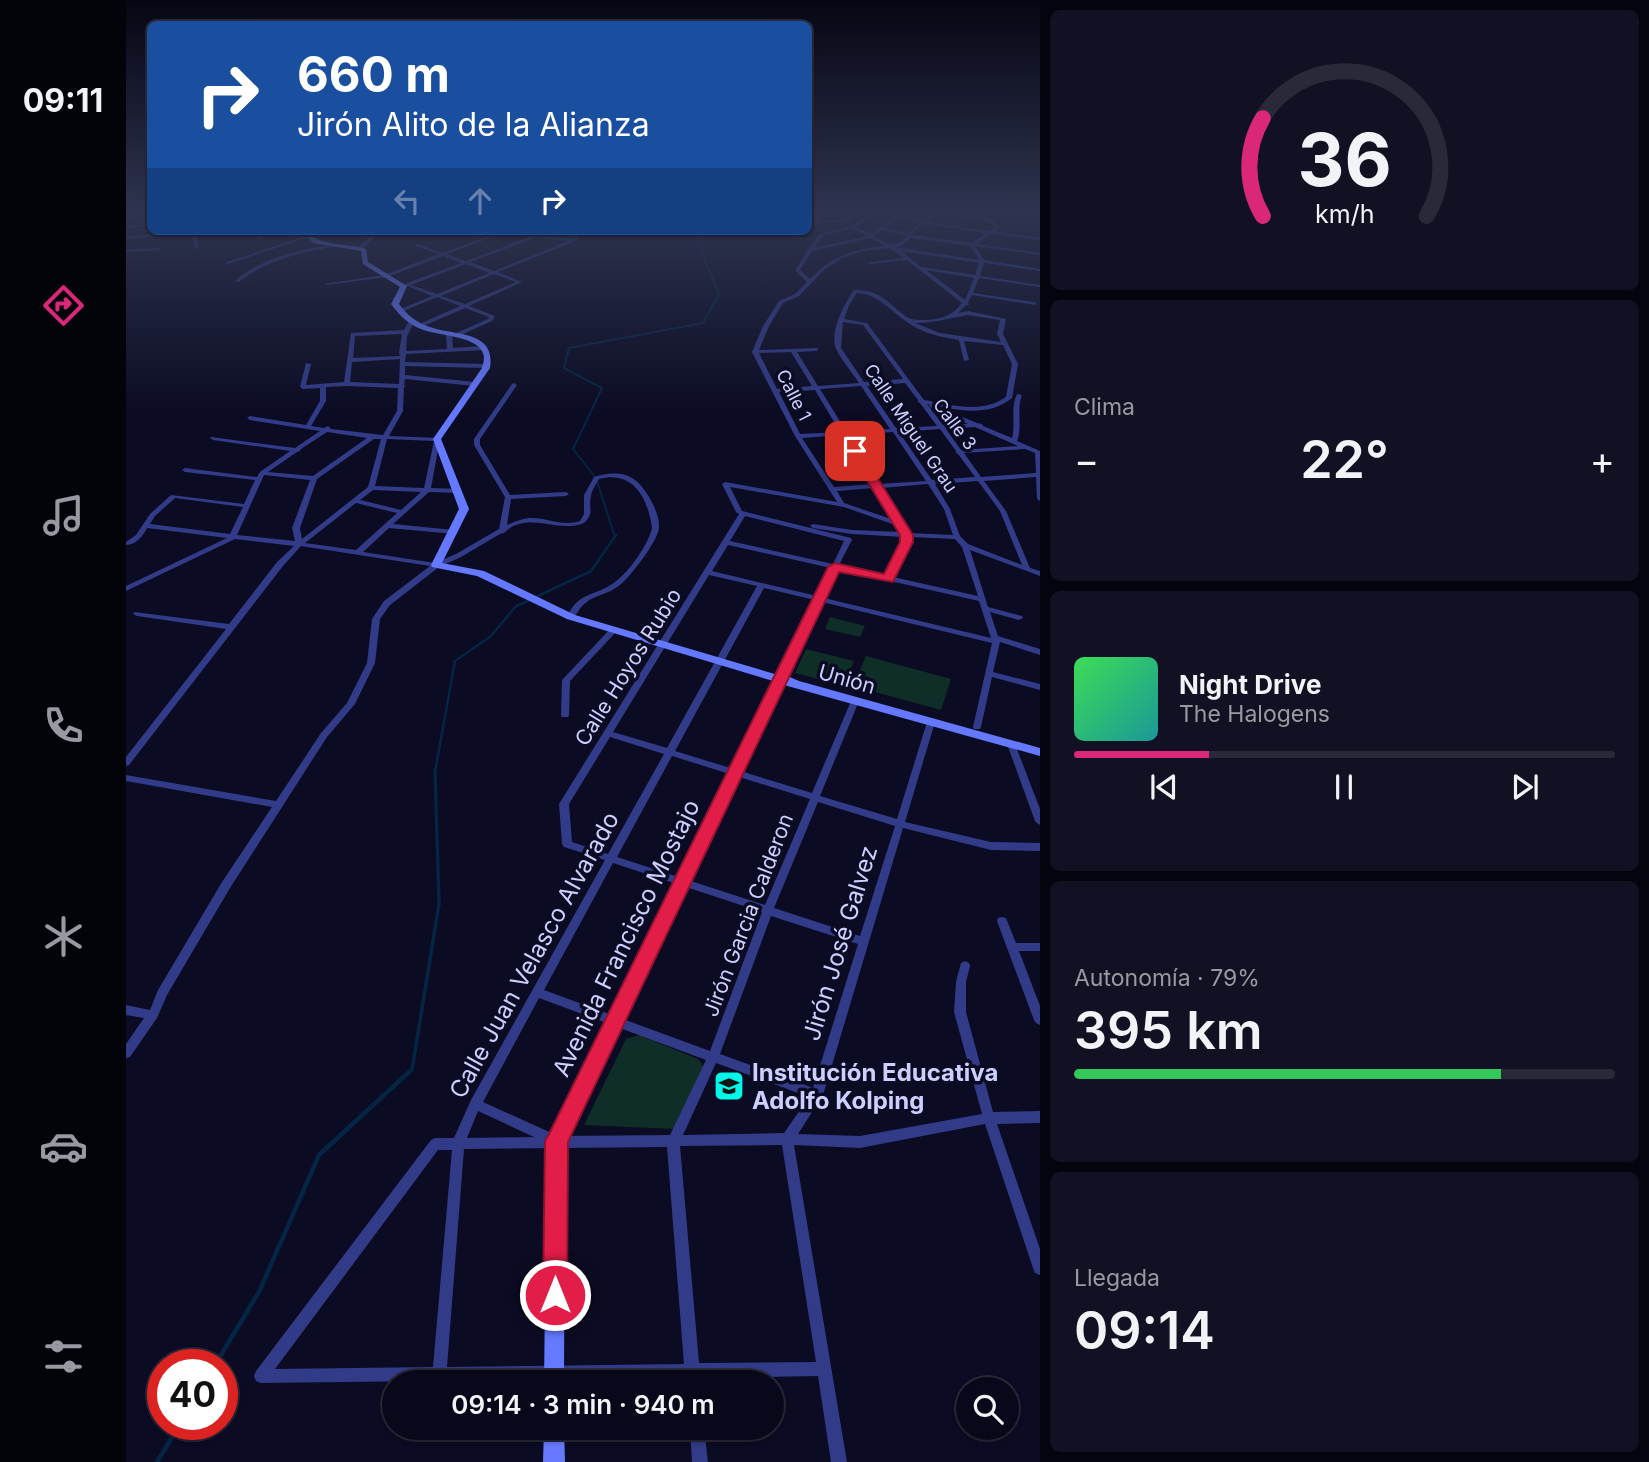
<!DOCTYPE html>
<html lang="es">
<head>
<meta charset="utf-8">
<style>
  :root { --surface:#08081a; --page:#111123; --text:#f1f3f6; --muted:#989aa2; --line:#292939; --accent:#db2777 }
  body { margin:0; font-family:Inter,sans-serif; background:var(--page); color:var(--text); height:100vh; display:flex; flex-direction:column; font-size:26px; white-space:nowrap }
  * { box-sizing:border-box; margin:0 }
  p { font-size:23px; color:var(--muted) }
  .icon { flex:none; width:38px; height:38px; fill:none; stroke:currentColor; stroke-width:2; stroke-linecap:round; stroke-linejoin:round }
  .map { position:relative; flex:1; overflow:hidden }
  .side { display:flex; flex-direction:column; gap:10px; padding:10px; background:#04040e; width:609px }
  .side>* { flex:none }
  .guide { position:absolute; left:21px; top:21px; width:665px; height:214px; border-radius:10px; box-shadow:0 2px 5px #0004,0 0 0 2px var(--line); background:#1a4fa0; color:#fff; overflow:hidden }
  .tools { position:absolute; left:830px; top:1377px; display:grid; gap:14px }
  .tools a { display:grid; place-items:center; width:63px; height:63px; border-radius:50%; background:var(--surface); box-shadow:0 2px 5px #0004,0 0 0 2px var(--line); font-size:35px }
  .speed { position:absolute; left:21px; top:1349px; display:flex; gap:14px; font-size:35px; font-weight:700; text-align:center }
  .speed>* { display:grid; place-content:center; width:91px; height:91px; border-radius:50%; background:var(--surface); box-shadow:0 2px 5px #0004,0 0 0 2px var(--line); line-height:1 }
  .speed .limit { border:10px solid #d22; background:#fff; color:#111 }
  .pin { position:absolute; display:grid; place-items:center; width:60px; height:60px; color:#fff; margin:-30px; border-radius:14px; box-shadow:0 4px 10px #0006 }
  .me { position:absolute; width:77px; margin:-38px; rotate:0deg; stroke-linejoin:round; filter:drop-shadow(0 0 5px #0008) }
  .turn { display:flex; align-items:center; gap:24px; height:147px; padding:0 35px; font-size:32px }
  .turn .icon { width:91px; height:91px; stroke-width:2.5 }
  .turn b { display:block; font-size:49px; line-height:60px }
  .lanes { display:flex; align-items:center; height:66px; padding:0 35px; background:#0003; justify-content:center; gap:35px; direction:ltr }
  .lanes .off { opacity:.35 }
  .big { font-size:52px; font-weight:600; line-height:1.1 }
  .side .tile { flex:1; display:flex; flex-direction:column; justify-content:center; gap:10px; min-width:0; padding:0 24px; border-radius:10px; background:var(--page) }
  .side .dial { align-items:center; gap:0 }
  .dial svg { height:182px; overflow:visible; fill:none; stroke:var(--line); stroke-width:7; stroke-linecap:round; text-anchor:middle }
  .dial text { fill:var(--text); stroke:none }
  .song { display:flex; align-items:center; gap:21px }
  .cover { width:84px; height:84px; border-radius:10px; background:linear-gradient(135deg,hsl(130 70% 55%),hsl(180 70% 35%)) }
  .played { height:7px; border-radius:4px; background:linear-gradient(90deg,var(--accent) 25%,var(--line) 25%) }
  .keys { display:flex; justify-content:space-around; direction:ltr }
  .heat { display:flex; justify-content:space-between; align-items:center; font-size:38px; direction:ltr }
  .charge { height:10px; border-radius:5px; background:linear-gradient(90deg,#34c759 79%,var(--line) 0) }
  .trip { position:absolute; left:256px; top:1370px; width:402px; height:70px; border-radius:35px; background:var(--surface); box-shadow:0 2px 5px #0004,0 0 0 2px var(--line); font-weight:600; line-height:70px; text-align:center }
  main { display:flex; flex:1; min-height:0 }
  .dock { display:flex; flex-direction:column; width:126px; justify-content:space-around; align-items:center; background:#03030a; color:var(--muted) }
  .dock .icon { width:49px; height:49px }
  .dock .selected { color:var(--accent) }
  .dock b { font-size:32px; color:var(--text) }
  .map>svg:first-child { display:block }
</style>
</head>
<body>
<main>
<nav class="dock">
<b>09:11</b>
<svg class="icon selected" aria-label="directions" viewBox="0 0 24 24"><path d="M12 3l9 9-9 9-9-9zM9 14v-3h6M13 9l2 2-2 2"/></svg>
<svg class="icon" aria-label="music" viewBox="0 0 24 24"><path d="M9 18V5l10-2v13"/><circle cx="6" cy="18" r="3"/><circle cx="16" cy="16" r="3"/></svg>
<svg class="icon" aria-label="phone" viewBox="0 0 24 24"><path d="M5 4h4l2 5-3 2q2 4 5 5l2-3 5 2v4C11 20 4 13 5 4z"/></svg>
<svg class="icon" aria-label="climate" viewBox="0 0 24 24"><path d="M12 3v18M4 7l16 10M4 17L20 7"/></svg>
<svg class="icon" aria-label="car" viewBox="0 0 24 24"><path d="M5 17H2v-5l4-1 3-4h7l3 4 3 1v5h-3M9 17h6M6 11h13"/><circle cx="7" cy="17" r="2"/><circle cx="17" cy="17" r="2"/></svg>
<svg class="icon" aria-label="filters" viewBox="0 0 24 24"><path d="M4 7h16M4 17h16"/><circle cx="9" cy="7" r="2"/><circle cx="15" cy="17" r="2"/></svg>
</nav>
<div class="map">
<svg width="914" height="1462" viewBox="0 0 914 1462">
  <rect width="100%" height="100%" fill="#0b0b23"/>
  <g fill="#0e2e27">
    <path d="M704 617 739 626 734 637 699 629Z"/>
    <path d="M680 649 728 661 718 686 669 673Z"/>
    <path d="M740 656 825 679 815 710 727 686Z"/>
    <path d="M513 1035 572 1059 578 1067 549 1129 458 1125 500 1039Z"/>
  </g>
  <g fill="none" stroke-linecap="round" stroke-linejoin="round">
    <path stroke="#042543" stroke-width="2" d="M489 537 470 478 447 449 476 388 438 368 443 348 577 323 593 294 571 241 577 231"/>
    <g stroke="#042543" stroke-width="2.5">
      <path d="M410 597 465 571 490 535"/>
      <path d="M309 772 329 661 365 636 390 606 404 600"/>
    </g>
    <path stroke="#042543" stroke-width="3.5" d="M281 1074 286 1070 313 904 309 770"/>
    <g stroke="#042543" stroke-width="4.5">
      <path d="M89 1365 133 1292 193 1155 283 1072"/>
      <path d="M31 1462 54 1424"/>
    </g>
    <g fill="#313b87" fill-rule="evenodd">
      <path d="M690 211H694L693 221 720 219 723 211H727L724 221 682 224V222L689 221Z"/>
      <path d="M750 211H754L730 227 744 234 769 216 756 212V211L772 214 777 211H781L776 215 796 221 808 213 804 211H812L864 218 874 227 869 231 914 238V240L865 234 851 244 914 253V255L849 246 858 260 914 269V271L858 263 854 276 914 285V287L853 278 847 293 908 302 910 303V305L846 295 842 302 843 305H840L832 313 842 311 880 319 877 334 892 364 886 398C864 416 836 411 810 406L851 423 856 424 857 426 886 438C890 423 884 408 891 394L896 395C890 410 897 426 891 441L914 451V501L911 499 910 477 858 481 880 511 904 568 914 571V576L844 550 862 607 896 616 897 618 893 620 864 612 872 636 914 649V655L874 642 867 672 914 684V690L866 677 855 727 854 729H848L847 727 866 643 696 602 659 678 655 681 652 680 651 678 689 600 638 588 549 751 686 793 725 701 729 698 733 701 694 796 771 819 801 722 805 719 809 722 779 822 865 842 914 843V851L865 850 777 828 697 1095 672 1134 734 1136 856 1114 828 1012 830 982 835 963 839 961 843 963 844 966 840 982V1012L867 1112 914 1111V1123L871 1124 914 1249V1275L909 1273 907 1268 859 1124 734 1148 668 1145 721 1462H705L692 1376 574 1378V1382H560V1378L135 1383 130 1381 128 1376 130 1371 305 1140 309 1138H328L345 1100 479 860 438 847 436 844 433 804 613 514 610 512 596 484 599 482 711 502 669 436 626 352 637 326 653 301 669 294 681 282 669 270 681 252 680 251 683 249 693 234 725 226ZM812 213 861 220 869 227 864 231 801 222ZM773 217 794 223 782 233 759 228ZM798 224 860 233 846 243 786 235 787 233ZM726 228 741 236 688 248 697 236ZM756 230 781 236C768 250 761 243 747 236ZM745 238 759 246C727 250 707 255 684 279L674 270 686 251ZM785 238 844 246 853 260 769 247 775 246ZM763 248 778 258 745 262H743V264L781 260 836 303C827 316 813 320 797 320 791 320 786 320 781 317 762 304 755 289 728 290 718 304 702 334 711 351 717 362 726 372 733 383L692 386 671 352 690 351 692 350V348L633 350 643 326 657 303 673 296 698 270 716 258 737 251ZM775 251 853 263 849 275 795 267ZM800 270 848 278 839 300ZM731 293C754 294 766 313 784 324 799 334 816 337 833 340L838 361 843 360 838 341 877 345 886 364 880 397C855 414 826 405 798 400L741 323 718 319 723 305ZM842 315 874 320 871 334 875 342 814 333 789 323C808 323 824 318 842 315ZM717 322 737 325 777 379 738 382 715 348ZM665 352 686 386 651 389 633 353ZM779 383 792 400V402L794 403 811 426 770 428 741 386ZM735 386 764 429 720 431 694 389ZM689 390 714 432 674 434 653 392ZM801 404 804 405 803 406 804 407 842 424 817 425ZM849 427 892 446 835 450 820 429ZM814 429 830 451V453L832 454 849 477 806 480 773 432ZM767 432 800 481 753 484 722 435ZM716 435 746 484 708 487 676 438ZM899 449 909 453 910 473 855 477 838 453ZM852 481 874 511 896 565 842 544 834 536 824 509 809 484ZM802 484 818 509 827 535 783 533 755 488ZM604 487 718 507 772 526 776 532 726 530 687 524 684 526 687 528 726 534 777 537V542L760 576 713 565 726 540 725 538 616 511ZM749 488 768 520 718 503 711 491ZM619 516 718 541 707 564 604 541ZM785 537 829 539 836 547 852 596 767 577 785 542ZM602 545 705 568 691 596 586 571ZM711 569 853 601 865 638 698 598ZM583 575 631 586 541 748 487 732ZM484 737 538 754 482 854 446 842 443 804ZM546 756 684 799 639 905 491 857ZM692 802 769 826 734 936 648 908ZM487 863 636 912 584 1051 418 990ZM645 916 732 944 687 1088 594 1054ZM413 998 580 1060 544 1135 431 1136 430 1135 357 1102ZM590 1063 683 1097 658 1133 557 1135ZM352 1111 408 1137 341 1138ZM656 1145 690 1362 573 1363 554 1146ZM541 1147 558 1364 321 1367 338 1149ZM312 1150H326L307 1367 149 1369Z"/>
      <path d="M24 214V216L0 217V215Z"/>
      <path d="M24 224V226L0 228V226Z"/>
      <path d="M65 231H69L73 249 69 248Z"/>
      <path d="M152 231H159L133 239 131 238Z"/>
      <path d="M210 231H231L217 234Z"/>
      <path d="M250 231H255L236 249H232V247Z"/>
      <path d="M450 231H454L455 235 450 241 372 272 396 282 343 306 369 316 366 321 330 337 327 335 328 334 362 319 363 317 339 308 295 327H291V325L334 306 311 297 275 312 270 311 306 296 282 286 276 287V285L335 263 317 256 261 277 200 285 198 284 258 275 313 254 289 246V245L291 244 317 253 374 232 447 239 451 235ZM374 234 403 237 340 261 321 254ZM409 238 442 241 368 271 344 262ZM340 264 363 273 311 294 285 285ZM368 274 390 282 339 304 315 296Z"/>
      <path d="M30 234 32 236 0 239V237Z"/>
      <path d="M179 236 183 237 102 264 98 263Z"/>
      <path d="M211 244 213 245V246C178 252 141 259 113 282L109 281C135 257 177 249 211 244Z"/>
      <path d="M32 248 34 249V250L0 252V250Z"/>
      <path d="M283 321 288 322 281 336 280 351 321 349 320 334 323 332 326 334 327 348 358 346 361 348 358 350 280 354 279 362 360 364 363 366 360 368 279 366V375L349 382 352 384 349 386 279 379 278 385 280 386 278 387 277 411 263 436 313 438 314 439 305 488 333 489 336 491 333 493 303 492 267 524 328 530 332 532 328 534 263 528 237 552 309 563 330 554 373 529 379 497 348 445V439L386 384 388 383 391 385 354 439V445L384 495 440 492 443 494 440 496 385 499 381 525C388 522 395 519 403 518 420 517 436 527 454 521L458 514V495L468 477C482 473 497 471 509 480 520 488 534 513 533 527 533 540 504 577 494 585 474 600 461 592 448 619H442L441 617C452 591 469 597 489 582 503 572 522 545 526 528 522 498 507 470 473 479 470 484 466 490 465 496 462 508 469 513 458 523 431 534 401 510 378 533L374 534 335 557 313 567 264 605 254 619 249 663 229 704 201 737 104 888 41 995 31 1018 4 1057 0 1058V1044L18 1018 0 1015V1005L24 1010 32 990 96 882 146 807 0 781V775L150 801 195 733 221 703 241 663 246 619 258 601 304 566 175 546 157 566 3 765 0 766V757L100 629 11 616 7 614 8 612 103 624 151 562 168 546 109 539 0 591V586L101 538 21 528C17 536 10 545 0 545V542L10 535 24 514 45 495 118 504 129 480 59 472 56 470 59 468 131 477 134 472 164 451 87 440 84 438 85 437 169 448 194 431 124 420 121 418 124 416 180 425 194 401V388L177 389 174 387 180 363 185 364 180 385 218 382 225 333 278 330ZM276 334 273 353 274 356 227 358 229 336ZM274 359 273 384 224 382 226 362ZM221 386 272 388 271 411 257 435 205 429 202 426 198 428 185 426 200 401V387ZM201 432 241 438 187 476 142 472 171 452 174 451 175 449ZM248 439H255L242 487 176 539 174 528 191 479ZM261 439 308 441 298 488 249 486ZM138 475 184 480 166 528 169 541 111 535ZM247 490 295 492 275 510 234 500ZM49 498 117 507 104 534 24 524 29 516ZM230 503 271 513 230 550 179 543Z"/>
      <path d="M485 628H491L492 630 444 681 443 715 442 717H436L435 715 436 680Z"/>
      <path d="M885 741 889 744 914 809V825L911 823 909 821 881 744Z"/>
      <path d="M876 917 880 918 890 943H914V951H893L914 1006V1025L910 1023 908 1020 871 921 872 918Z"/>
      <path d="M564 1428H578L582 1462H566Z"/>
    </g>
    <g fill="#6479ff" fill-rule="evenodd">
      <path d="M24 229 29 232 90 231 87 233 27 236 22 231Z"/>
      <path d="M175 231H181C195 248 221 242 240 249L242 262 281 286 273 304C281 315 291 323 304 327 329 336 370 330 364 368L315 439 343 509 316 563 358 571 449 615 652 675H659L673 681 914 748V756L658 685 439 1142 438 1382H418L421 1141 647 681 441 619 351 576 306 567 305 565 333 509 307 439 356 368C357 364 358 361 358 357 356 335 310 336 295 329 282 324 273 315 265 304L274 287 237 264 235 251 187 243Z"/>
      <path d="M418 1428H438L439 1462H417Z"/>
    </g>
  </g>
  <linearGradient id="sky" x2="0" y2="1"><stop stop-color="#060613"/><stop offset="0.51" stop-color="#2e3450"/><stop offset="1" stop-color="#2e3450" stop-opacity="0"/></linearGradient>
  <rect width="914" height="415" fill="url(#sky)"/>
  <path fill="#e11d48" stroke="#92132f" stroke-width="2" d="M725 448 735 451 787 535V542L767 582 713 572 442 1142 441 1295 438 1304 429 1308 420 1304 417 1295 419 1141 423 1134 702 567 709 563 758 574 774 542V535L723 451Z"/>
  <defs>
    <g id="school-square" transform="scale(1.575)"><rect x="-9" y="-9" width="18" height="18" rx="4" fill="#00f8e9" stroke="#0b0b23"/><path d="M0-5L7-2L0 1L-7-2ZM-4 1L0 2.5L4 1V4Q0 6-4 4Z" fill="#111"/></g>
  </defs>
  <g fill-rule="evenodd">
    <use href="#school-square" x="603" y="1086"/>
  </g>
  <g text-anchor="middle" dominant-baseline="central" stroke-width="7" stroke-linejoin="round" paint-order="stroke">
    <g font-size="18" fill="#cdcfff" stroke="#0b0b23">
      <text transform="translate(668 395) rotate(63)">Calle 1</text>
      <text transform="translate(829 424) rotate(53)">Calle 3</text>
      <text transform="translate(785 428) rotate(56)">Calle Miguel Grau</text>
    </g>
    <g font-size="21" fill="#cdcfff" stroke="#0b0b23">
      <text transform="translate(502 667) rotate(-58)">Calle Hoyos Rubio</text>
      <text transform="translate(721 679) rotate(16)">Unión</text>
      <text transform="translate(622 915) rotate(-69)">Jirón Garcia Calderon</text>
    </g>
    <g font-size="24" fill="#cdcfff" stroke="#0b0b23">
      <text transform="translate(500 938) rotate(-64)">Avenida Francisco Mostajo</text>
      <text transform="translate(714 943) rotate(-73)">Jirón José Galvez</text>
      <text transform="translate(408 955) rotate(-61)">Calle Juan Velasco Alvarado</text>
    </g>
    <g font-size="24" font-weight="bold" fill="#cdcfff" stroke="#0b0b23" text-anchor="start">
      <text x="626" y="1072">Institución Educativa<tspan x="626" dy="28">Adolfo Kolping</tspan></text>
    </g>
  </g>
</svg>
<div class="tools">
<a><svg class="icon" aria-label="search" viewBox="0 0 24 24"><circle cx="10" cy="10" r="6"/><path d="M15 15l6 6"/></svg></a>
</div>
<div class="speed"><div class="limit">40</div></div>
<div class="pin" style="left:729px;top:451px;background:#d93025"><svg class="icon" aria-label="arrive" viewBox="0 0 24 24"><path d="M6 21V4h12l-3 4 3 4H6"/></svg></div>
<svg class="me" style="left:429px;top:1295px" viewBox="-20 -20 40 40"><circle r="17" fill="#e11d48" stroke="#fff" stroke-width="3"/><path d="M0-11L8 9 0 5-8 9z" fill="#fff"/></svg>
<div class="trip">09:14 · 3 min · 940 m</div>
<div class="guide">
<div class="turn"><svg class="icon" aria-label="right" viewBox="0 0 24 24"><path d="M7 20v-9h11M14 6l5 5-5 5"/></svg><div><b>660 m</b>Jirón Alito de la Alianza</div></div>
<div class="lanes"><svg class="icon off" aria-label="left" viewBox="0 0 24 24"><path d="M17 20v-9H6M10 6l-5 5 5 5"/></svg><svg class="icon off" aria-label="ahead" viewBox="0 0 24 24"><path d="M12 20V5M6 11l6-6 6 6"/></svg><svg class="icon" aria-label="right" viewBox="0 0 24 24"><path d="M7 20v-9h11M14 6l5 5-5 5"/></svg></div>
</div>
</div>
<section class="side">
<div class="tile dial"><svg viewBox="0 0 100 80">
<path d="M14 69A42 42 0 1 1 86 69"/>
<path d="M14 69A42 42 0 0 1 14 26" stroke="#db2777"/>
<text x="50" y="56" font-size="32" font-weight="700">36</text>
<text x="50" y="72" font-size="11">km/h</text>
</svg></div>
<div class="tile"><p>Clima</p>
<div class="heat"><a>−</a><b class="big">22°</b><a>+</a></div>
</div>
<div class="tile">
<div class="song"><i class="cover"></i><div><b>Night Drive</b><p>The Halogens</p></div></div>
<div class="played"></div>
<div class="keys"><svg class="icon" aria-label="previous" viewBox="0 0 24 24"><path d="M18 5L8 12l10 7zM5 5v14"/></svg><svg class="icon" aria-label="pause" viewBox="0 0 24 24"><path d="M8 5v14M16 5v14"/></svg><svg class="icon" aria-label="next" viewBox="0 0 24 24"><path d="M6 5l10 7-10 7zM19 5v14"/></svg></div>
</div>
<div class="tile"><p>Autonomía · 79%</p><b class="big">395 km</b><div class="charge"></div></div>
<div class="tile"><p>Llegada</p><b class="big">09:14</b></div>
</section>
</main>
</body>
</html>
